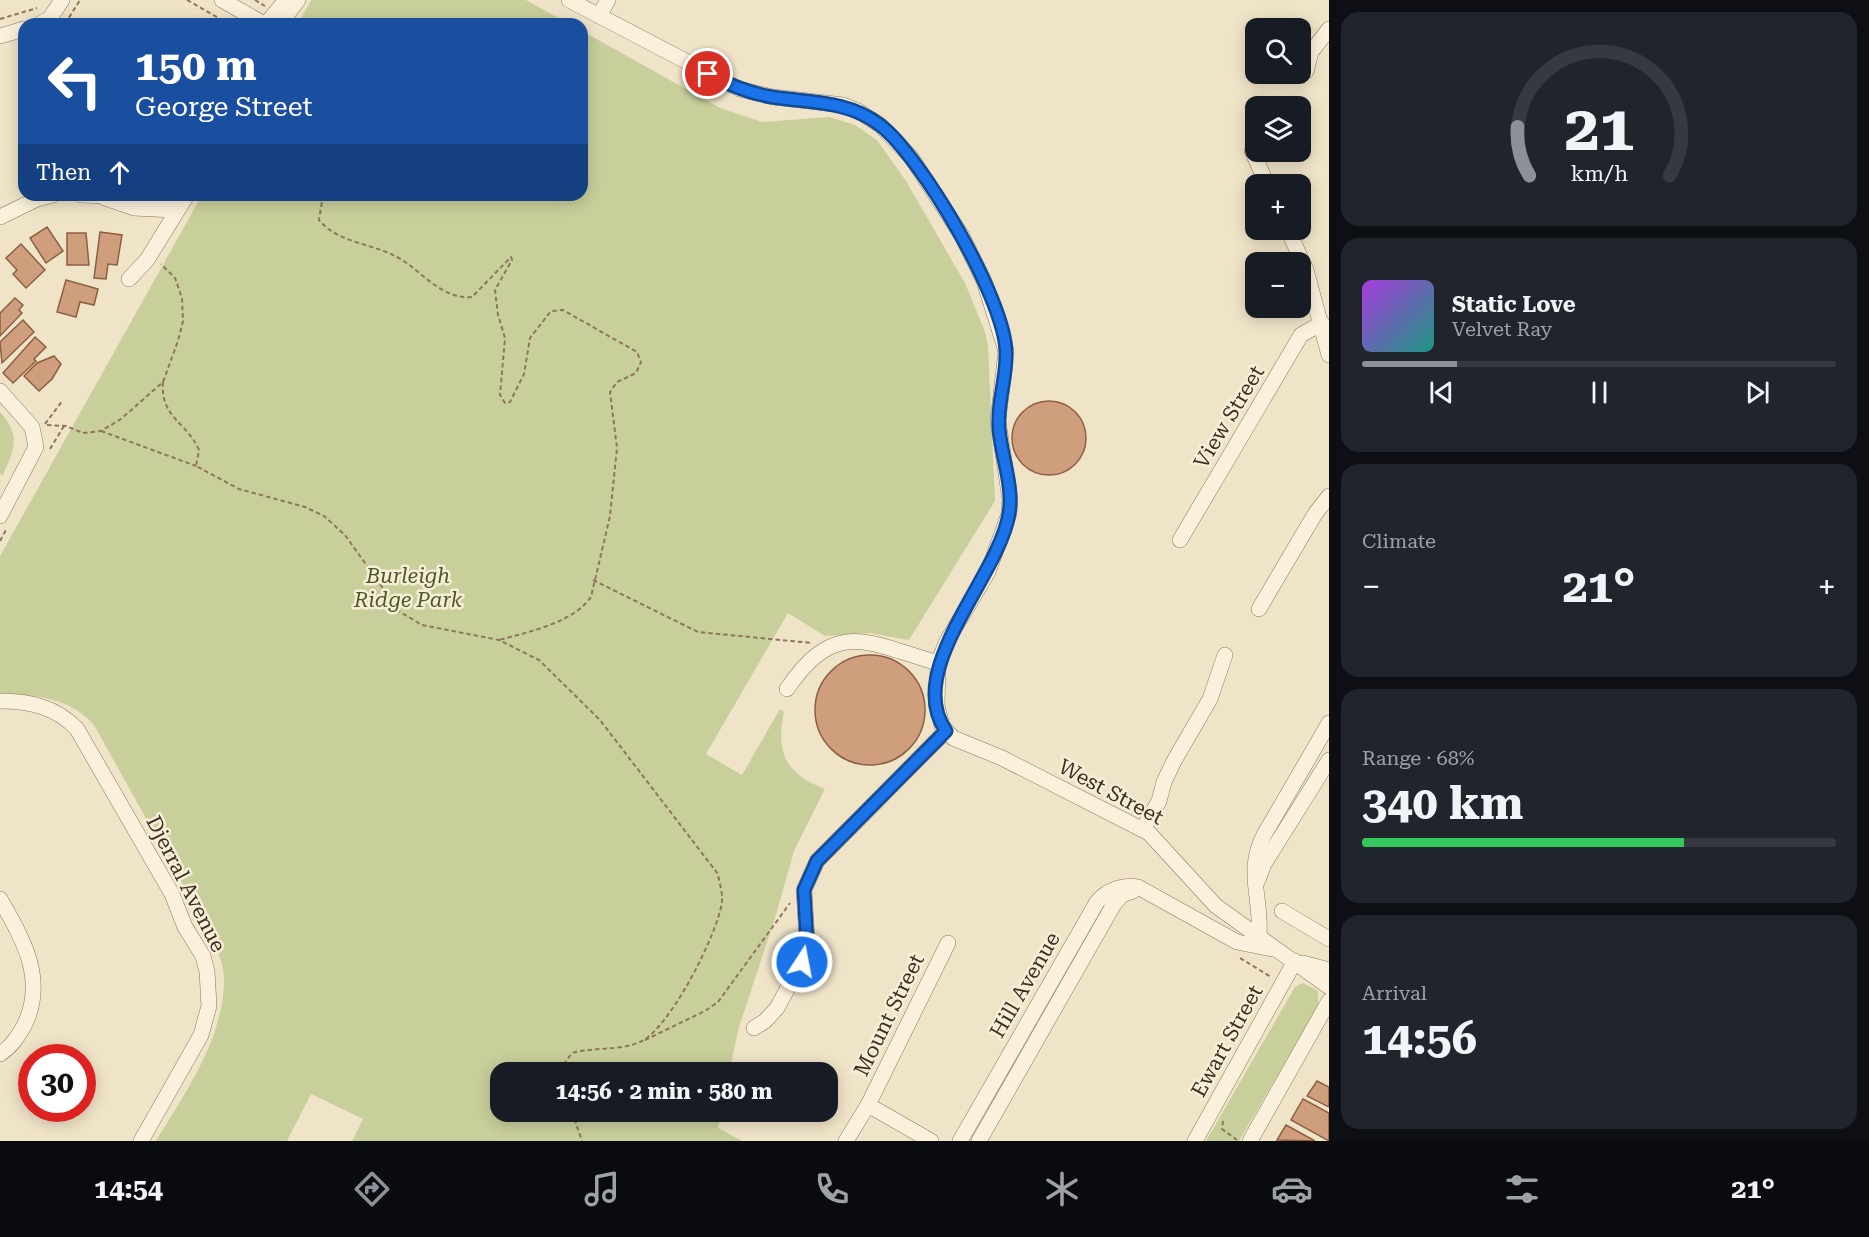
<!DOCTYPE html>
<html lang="en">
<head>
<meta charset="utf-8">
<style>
  :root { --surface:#171b24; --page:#20242c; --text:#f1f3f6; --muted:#9ea1a6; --line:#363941; --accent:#8c9099 }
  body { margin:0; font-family:"Roboto Serif",serif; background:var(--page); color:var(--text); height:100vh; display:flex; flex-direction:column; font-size:22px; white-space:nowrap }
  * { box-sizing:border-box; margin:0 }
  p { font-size:20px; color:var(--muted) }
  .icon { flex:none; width:33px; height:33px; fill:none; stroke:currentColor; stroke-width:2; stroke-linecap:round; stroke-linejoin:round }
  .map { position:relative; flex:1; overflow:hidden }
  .drawer { display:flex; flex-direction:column; gap:12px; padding:12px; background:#0d0f14; width:540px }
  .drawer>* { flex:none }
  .banner { position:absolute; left:18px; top:18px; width:570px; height:183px; border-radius:18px; box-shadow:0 3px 15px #0003; background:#1a4fa0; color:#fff; overflow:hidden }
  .buttons { position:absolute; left:1245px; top:18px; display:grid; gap:12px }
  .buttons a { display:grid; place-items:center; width:66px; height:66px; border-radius:12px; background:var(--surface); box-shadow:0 3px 15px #0003; font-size:30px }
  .speed { position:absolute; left:18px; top:1044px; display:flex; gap:12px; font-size:30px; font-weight:700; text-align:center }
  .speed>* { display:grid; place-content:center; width:78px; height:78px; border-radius:50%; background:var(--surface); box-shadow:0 3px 15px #0003; line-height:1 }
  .speed .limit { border:9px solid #d22; background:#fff; color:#111 }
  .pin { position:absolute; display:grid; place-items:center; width:51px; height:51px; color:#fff; margin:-26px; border:3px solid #fff; border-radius:50%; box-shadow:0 2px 6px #0007 }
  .me { position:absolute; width:66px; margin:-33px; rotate:11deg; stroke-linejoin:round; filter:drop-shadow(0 0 4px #0008) }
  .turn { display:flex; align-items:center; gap:21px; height:126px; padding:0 18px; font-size:27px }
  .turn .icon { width:78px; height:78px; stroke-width:2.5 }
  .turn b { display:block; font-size:42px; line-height:51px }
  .then { display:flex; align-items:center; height:57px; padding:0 18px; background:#0003; gap:12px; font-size:22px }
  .big { font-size:45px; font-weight:700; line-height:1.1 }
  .drawer .card { flex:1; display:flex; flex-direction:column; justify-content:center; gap:9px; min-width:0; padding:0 21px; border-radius:18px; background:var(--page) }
  .drawer .dial { align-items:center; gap:0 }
  .dial svg { height:156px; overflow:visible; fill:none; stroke:var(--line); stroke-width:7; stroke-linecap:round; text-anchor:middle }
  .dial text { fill:var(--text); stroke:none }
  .song { display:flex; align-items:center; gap:18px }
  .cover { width:72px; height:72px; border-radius:9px; background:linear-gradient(135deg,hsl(280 70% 55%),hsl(170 70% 35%)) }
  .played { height:6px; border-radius:3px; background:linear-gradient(90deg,var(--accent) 20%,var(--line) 20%) }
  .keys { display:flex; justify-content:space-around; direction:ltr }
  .heat { display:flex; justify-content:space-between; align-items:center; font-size:33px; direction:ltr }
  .charge { height:9px; border-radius:4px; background:linear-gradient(90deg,#34c759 68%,var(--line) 0) }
  .trip { position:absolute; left:490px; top:1062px; width:348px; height:60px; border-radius:18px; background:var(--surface); box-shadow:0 3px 15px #0003; font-weight:700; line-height:60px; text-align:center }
  .dock { display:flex; height:96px; justify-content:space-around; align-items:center; background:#090b0e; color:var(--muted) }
  .dock .icon { width:42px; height:42px }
  .dock .selected { color:var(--accent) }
  .dock b { font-size:27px; color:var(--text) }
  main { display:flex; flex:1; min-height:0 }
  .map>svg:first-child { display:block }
</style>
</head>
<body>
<main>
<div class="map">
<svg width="1329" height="1141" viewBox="0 0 1329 1141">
  <rect width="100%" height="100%" fill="#f0e4c8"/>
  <g fill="#c9cf9b">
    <path d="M311 0H526L569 24H298Z"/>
    <path d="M582 31 720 108 762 122 829 117 855 125 877 140 906 181 965 283 985 332 988 346 995 501 909 640 869 633 825 636 788 613 706 754 742 775 780 709 784 712C776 754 785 773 825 789L794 851 776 915 739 1027 729 1072H501V1112H721L718 1128 742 1141H352L363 1119 311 1094 287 1141H156C185 1093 224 1038 224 980 224 966 218 952 213 939L94 725C69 697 37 695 0 695V556L202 195H582Z"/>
    <path d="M0 412C21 435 15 450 2 476L0 473Z"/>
    <path d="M1303 983 1318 991V1006L1239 1141H1206L1295 987Z"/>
  </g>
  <g fill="#cf9f7d" stroke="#8d5f41" stroke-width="1.5">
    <path d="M47 227 63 251 46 263 30 238Z"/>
    <path d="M100 232 122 235 117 265 108 264 106 279 94 278Z"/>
    <path d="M67 233H86L89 265H67Z"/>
    <path d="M21 244 45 270 26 288 13 274 17 270 6 258Z"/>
    <path d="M66 280 98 289 94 305 80 302 76 317 57 312Z"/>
    <path d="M15 298 23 305 19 310 22 313 0 336V313Z"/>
    <path d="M23 320 34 332 2 363 0 342Z"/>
    <path d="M35 337 46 347 34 359 36 361 13 383 3 373Z"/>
    <path d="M54 356 61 364 52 379 39 391 24 376 37 363Z"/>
    <circle cx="1049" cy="438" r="37"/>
    <circle cx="870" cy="710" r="55"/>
    <path d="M1317 1081 1329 1087V1107L1307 1096Z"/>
    <path d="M1303 1099 1329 1113V1141L1291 1120Z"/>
    <path d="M1286 1125 1315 1141 1277 1140Z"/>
  </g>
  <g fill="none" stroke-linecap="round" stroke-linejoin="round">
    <g stroke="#8d765c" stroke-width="16">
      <g id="minor">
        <path d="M222 0 264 24"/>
        <path d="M569 0 739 89 773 97 843 105 858 111 880 125 911 157 962 236 984 281 1006 351 998 421 1010 499 1009 514 988 572 947 641 938 663 937 706 942 726 953 738 1002 758 1149 833 1216 906 1329 987"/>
        <path d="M599 16 608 0"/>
        <path d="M40 24 50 18 62 0"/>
        <path d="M266 24 286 0"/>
        <path d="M280 24 298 0"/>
        <path d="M0 36 24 29"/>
        <path d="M1306 71 1311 52 1329 29"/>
        <path d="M1252 151 1267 184"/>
        <path d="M81 195 113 196"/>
        <path d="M121 195 165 200 174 195"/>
        <path d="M105 198 134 208 175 210"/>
        <path d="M0 217 37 199 53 195"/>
        <path d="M1288 230 1306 270 1329 355"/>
        <path d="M129 279 147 260 187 195"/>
        <path d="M0 391 32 427 36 447 0 516"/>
        <path d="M1180 540 1301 335 1322 323"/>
        <path d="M1259 609 1315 514 1329 496"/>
        <path d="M787 689C836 617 868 643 938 663"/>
        <path d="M0 701C30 701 56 707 77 729L172 894 185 927 203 956 207 971 209 1006 201 1035 141 1141"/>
        <path d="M1143 829 1159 801 1164 782 1174 761 1210 699 1225 655"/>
        <path d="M1257 882 1264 864 1329 760"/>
        <path d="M0 899C23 939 47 980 24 1026 17 1038 11 1047 0 1054"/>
        <path d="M1282 911 1329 939"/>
        <path d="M1259 937C1262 897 1245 871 1264 835L1329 723"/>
        <path d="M1303 963 1329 970"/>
        <path d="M754 1028 765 1021 777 1008 802 962 807 941 804 890 817 861 946 731"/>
        <path d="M846 1141 868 1105"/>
        <path d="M931 1141 868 1105 948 943"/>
        <path d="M960 1141 1097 902C1107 890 1124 884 1138 887L1237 942 1272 949"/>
        <path d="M979 1141 1114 904 1122 895 1133 891"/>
        <path d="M1195 1141 1295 961"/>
        <path d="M1250 1141 1329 1001"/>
      </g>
    </g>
    <g stroke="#8d765c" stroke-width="2" stroke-dasharray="4.5 3" stroke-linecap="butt">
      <path d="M187 0 229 24"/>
      <path d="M255 0 265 6"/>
      <path d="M0 19 37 8"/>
      <path d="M65 24 80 0"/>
      <path d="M323 195 319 220C338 243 371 243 397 257 420 269 441 300 472 297L511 257 512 260 495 290 498 315 505 338 500 395 505 403 510 402 524 374 530 338 551 311 563 310 637 352 641 362 636 373 617 382 610 392 617 448 610 516 591 597C573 623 528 632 499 640"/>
      <path d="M163 382C160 418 187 422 199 450L196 466 239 489 305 507 324 516 345 535 400 612 422 625 499 640 539 660 600 720 718 874C719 882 723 893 722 901 719 932 669 1030 640 1042 618 1051 594 1047 572 1053L564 1064 562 1072"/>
      <path d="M45 424 63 400"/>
      <path d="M47 425 66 426 83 433 101 431 121 419 163 382 178 341 183 321 182 298 175 278 161 264"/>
      <path d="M101 431 196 466"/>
      <path d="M50 449 64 426"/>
      <path d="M0 541 7 528"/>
      <path d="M593 580 698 632 812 643"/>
      <path d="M1240 958 1271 977"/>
      <path d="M645 1040 705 1011 718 1002 790 903"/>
      <path d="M572 1112 582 1141"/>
      <path d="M1223 1121 1222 1129 1237 1140"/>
    </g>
    <use href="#minor" stroke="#faf1dc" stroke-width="15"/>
  </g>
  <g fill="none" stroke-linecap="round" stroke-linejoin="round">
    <g stroke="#114b97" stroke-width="15">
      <path id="route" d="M708 74C729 85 748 93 772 97 810 103 847 100 880 125 921 156 1005 299 1006 352 1007 378 997 402 999 428 1001 456 1014 486 1009 514 998 578 903 670 946 731L817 861 804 890 807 941 802 962"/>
    </g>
    <use href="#route" stroke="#1a73e8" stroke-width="10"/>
  </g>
  <g text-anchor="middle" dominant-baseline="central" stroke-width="5" stroke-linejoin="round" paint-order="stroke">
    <g font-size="21" fill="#3d2e20" stroke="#f7eed8">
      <text transform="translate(1229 417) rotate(-59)">View Street</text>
      <text transform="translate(1111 792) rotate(28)">West Street</text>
      <text transform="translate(186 884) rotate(63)">Djerral Avenue</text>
      <text transform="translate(1025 985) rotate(-60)">Hill Avenue</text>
      <text transform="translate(889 1015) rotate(-64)">Mount Street</text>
      <text transform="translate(1227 1041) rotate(-61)">Ewart Street</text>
    </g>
    <g font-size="21" font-style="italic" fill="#4d5a26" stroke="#f7eed8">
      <text x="408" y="576">Burleigh<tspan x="408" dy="24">Ridge Park</tspan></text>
    </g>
  </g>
</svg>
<div class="buttons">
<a><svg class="icon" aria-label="search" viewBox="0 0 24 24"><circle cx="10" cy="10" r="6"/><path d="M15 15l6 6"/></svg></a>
<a><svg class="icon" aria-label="layers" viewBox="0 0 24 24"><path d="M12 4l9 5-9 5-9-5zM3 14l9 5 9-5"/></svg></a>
<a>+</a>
<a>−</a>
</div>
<div class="speed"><div class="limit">30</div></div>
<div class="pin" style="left:708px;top:74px;background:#d93025"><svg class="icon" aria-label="arrive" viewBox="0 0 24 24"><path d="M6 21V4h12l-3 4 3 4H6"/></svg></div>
<svg class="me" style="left:802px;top:962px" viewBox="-20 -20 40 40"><circle r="17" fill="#1a73e8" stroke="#fff" stroke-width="3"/><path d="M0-11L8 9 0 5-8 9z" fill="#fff"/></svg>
<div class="trip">14:56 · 2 min · 580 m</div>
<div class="banner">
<div class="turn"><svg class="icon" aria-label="left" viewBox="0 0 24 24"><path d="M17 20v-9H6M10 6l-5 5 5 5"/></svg><div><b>150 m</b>George Street</div></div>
<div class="then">Then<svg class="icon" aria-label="ahead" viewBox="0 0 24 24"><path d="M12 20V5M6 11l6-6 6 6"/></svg></div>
</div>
</div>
<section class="drawer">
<div class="card dial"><svg viewBox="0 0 100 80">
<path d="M14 69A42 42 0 1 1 86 69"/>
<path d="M14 69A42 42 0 0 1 8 44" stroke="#8c9099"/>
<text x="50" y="56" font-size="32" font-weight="700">21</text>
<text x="50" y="72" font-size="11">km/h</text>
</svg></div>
<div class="card">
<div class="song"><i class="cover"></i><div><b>Static Love</b><p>Velvet Ray</p></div></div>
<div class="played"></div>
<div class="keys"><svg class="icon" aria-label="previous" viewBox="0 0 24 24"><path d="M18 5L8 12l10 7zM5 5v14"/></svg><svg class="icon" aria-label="pause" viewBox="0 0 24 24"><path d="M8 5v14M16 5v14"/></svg><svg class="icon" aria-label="next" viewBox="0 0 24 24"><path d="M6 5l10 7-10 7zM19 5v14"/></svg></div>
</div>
<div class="card"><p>Climate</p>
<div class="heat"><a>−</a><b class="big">21°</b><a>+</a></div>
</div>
<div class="card"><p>Range · 68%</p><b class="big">340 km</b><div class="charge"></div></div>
<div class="card"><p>Arrival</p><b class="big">14:56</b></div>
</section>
</main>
<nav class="dock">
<b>14:54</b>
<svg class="icon selected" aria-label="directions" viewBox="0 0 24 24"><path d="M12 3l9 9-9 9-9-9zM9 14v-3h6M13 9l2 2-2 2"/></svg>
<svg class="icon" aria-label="music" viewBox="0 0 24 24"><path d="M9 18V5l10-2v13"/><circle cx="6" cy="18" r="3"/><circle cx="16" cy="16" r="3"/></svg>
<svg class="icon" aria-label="phone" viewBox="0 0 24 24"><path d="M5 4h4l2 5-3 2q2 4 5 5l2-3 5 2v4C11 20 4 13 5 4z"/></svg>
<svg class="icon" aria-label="climate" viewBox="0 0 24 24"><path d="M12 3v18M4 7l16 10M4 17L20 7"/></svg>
<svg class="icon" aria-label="car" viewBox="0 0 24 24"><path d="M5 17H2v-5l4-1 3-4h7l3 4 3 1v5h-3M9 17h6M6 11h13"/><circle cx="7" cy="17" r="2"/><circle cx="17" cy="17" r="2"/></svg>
<svg class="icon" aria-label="filters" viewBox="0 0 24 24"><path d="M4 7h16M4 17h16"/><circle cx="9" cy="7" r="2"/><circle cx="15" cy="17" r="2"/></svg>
<b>21°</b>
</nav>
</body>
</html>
